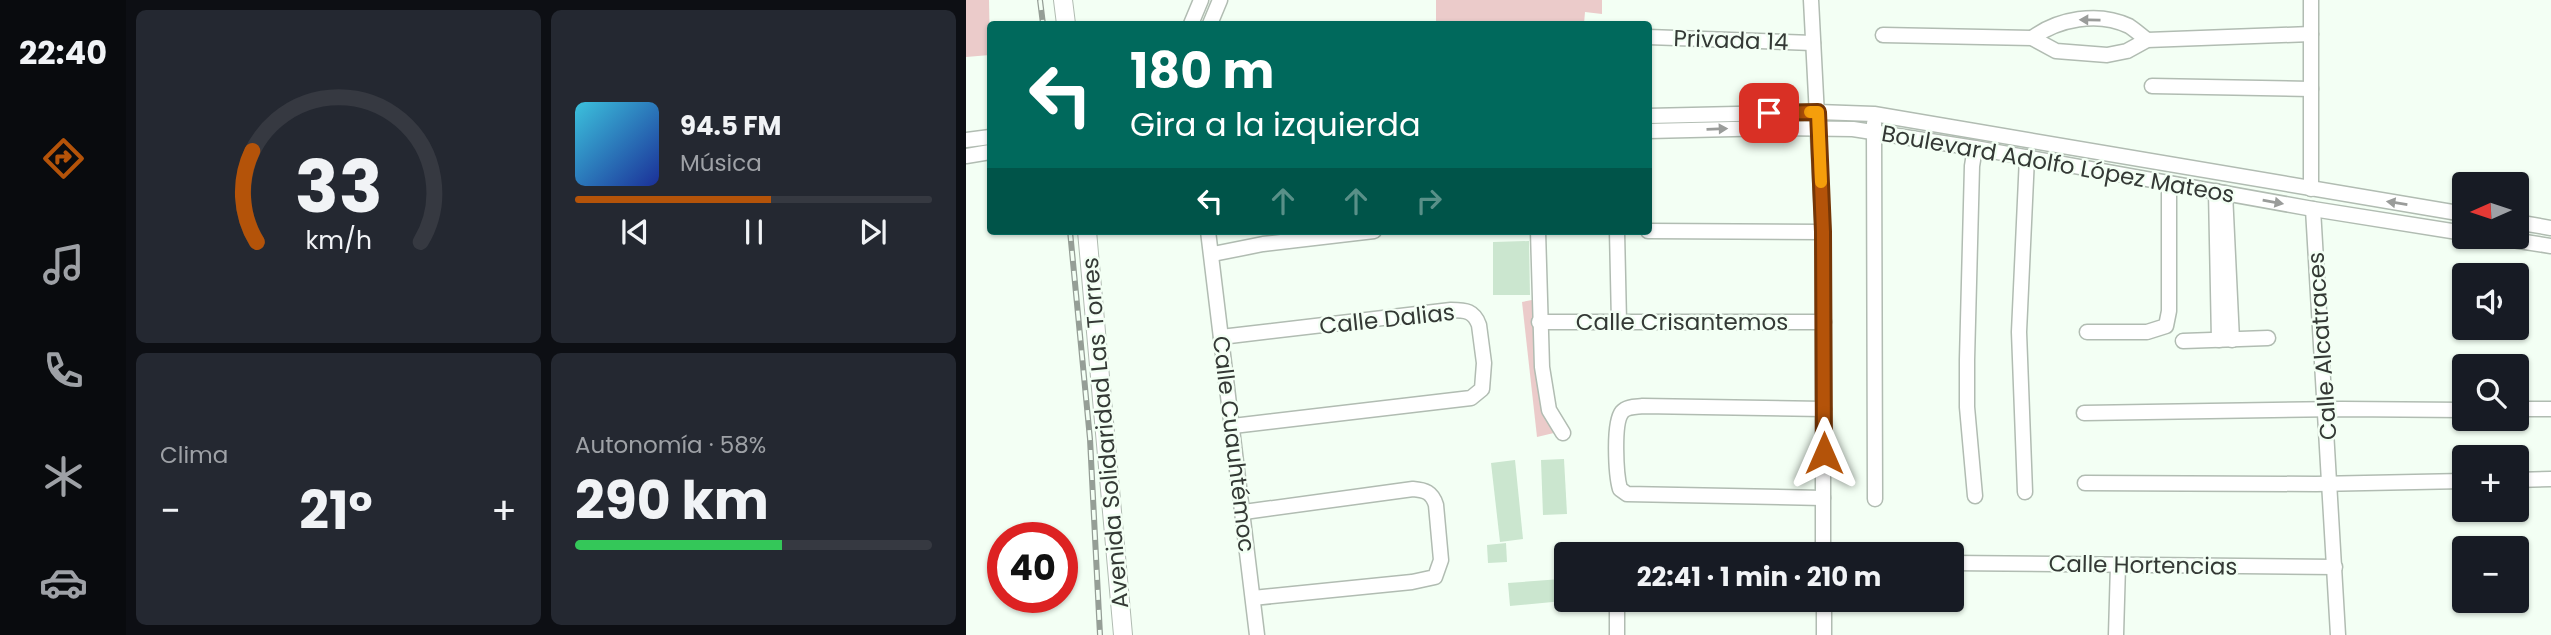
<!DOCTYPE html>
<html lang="es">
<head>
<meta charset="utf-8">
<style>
  :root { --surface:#171b24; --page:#242831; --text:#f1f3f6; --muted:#9ea1a6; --line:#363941; --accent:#b45309 }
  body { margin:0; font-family:Poppins,sans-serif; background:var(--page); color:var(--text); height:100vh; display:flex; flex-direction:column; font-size:26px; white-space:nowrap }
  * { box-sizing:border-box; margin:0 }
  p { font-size:23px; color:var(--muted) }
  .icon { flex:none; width:38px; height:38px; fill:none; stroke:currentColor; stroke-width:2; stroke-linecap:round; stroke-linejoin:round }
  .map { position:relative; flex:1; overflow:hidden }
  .details { display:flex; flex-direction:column; gap:10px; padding:10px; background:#0d0f14; width:840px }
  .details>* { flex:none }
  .top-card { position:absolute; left:21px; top:21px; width:665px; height:214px; border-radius:7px; box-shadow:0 2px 5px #0004; background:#00695c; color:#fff; overflow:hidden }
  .needle { width:46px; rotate:267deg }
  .tools { position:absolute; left:1486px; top:172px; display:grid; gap:14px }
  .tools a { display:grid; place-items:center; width:77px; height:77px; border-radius:7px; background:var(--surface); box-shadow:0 2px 5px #0004; font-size:35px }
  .speed { position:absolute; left:21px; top:522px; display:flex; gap:14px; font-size:35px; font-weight:700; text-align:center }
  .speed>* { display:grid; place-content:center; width:91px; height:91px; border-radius:50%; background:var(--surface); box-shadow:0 2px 5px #0004; line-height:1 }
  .speed .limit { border:10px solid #d22; background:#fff; color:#111 }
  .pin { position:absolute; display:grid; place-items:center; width:60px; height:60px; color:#fff; margin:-30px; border-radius:14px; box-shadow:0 4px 10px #0006 }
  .me { position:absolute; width:77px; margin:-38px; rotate:0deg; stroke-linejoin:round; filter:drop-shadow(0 0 5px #0008) }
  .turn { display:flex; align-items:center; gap:24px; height:147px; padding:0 28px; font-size:32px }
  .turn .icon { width:91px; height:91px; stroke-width:2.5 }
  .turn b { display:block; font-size:49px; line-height:60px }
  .lanes { display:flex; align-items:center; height:66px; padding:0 28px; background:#0003; justify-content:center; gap:35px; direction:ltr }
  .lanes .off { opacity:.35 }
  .big { font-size:52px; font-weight:700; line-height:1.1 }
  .details .widget { flex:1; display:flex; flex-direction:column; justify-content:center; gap:10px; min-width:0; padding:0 24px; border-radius:10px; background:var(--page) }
  .details .dial { align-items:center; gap:0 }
  .dial svg { height:182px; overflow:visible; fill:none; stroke:var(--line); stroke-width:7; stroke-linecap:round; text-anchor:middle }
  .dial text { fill:var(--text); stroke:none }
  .song { display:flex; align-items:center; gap:21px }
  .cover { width:84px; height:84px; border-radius:10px; background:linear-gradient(135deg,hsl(190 70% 55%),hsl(230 70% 35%)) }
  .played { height:7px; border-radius:4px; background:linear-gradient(90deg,var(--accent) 55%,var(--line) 55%) }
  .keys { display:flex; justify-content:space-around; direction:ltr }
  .heat { display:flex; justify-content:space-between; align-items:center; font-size:38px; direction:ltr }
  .charge { height:10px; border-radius:5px; background:linear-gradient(90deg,#34c759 58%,var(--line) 0) }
  .details .tiles { flex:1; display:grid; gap:10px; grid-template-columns:repeat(2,1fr) }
  .trip { position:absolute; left:588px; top:542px; width:410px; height:70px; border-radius:7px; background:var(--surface); box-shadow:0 2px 5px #0004; font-weight:700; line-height:70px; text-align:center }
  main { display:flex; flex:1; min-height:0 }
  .tab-bar { display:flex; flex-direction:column; width:126px; justify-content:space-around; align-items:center; background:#090b0e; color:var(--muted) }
  .tab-bar .icon { width:49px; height:49px }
  .tab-bar .selected { color:var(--accent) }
  .tab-bar b { font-size:32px; color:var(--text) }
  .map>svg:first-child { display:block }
</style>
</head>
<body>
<main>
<nav class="tab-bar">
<b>22:40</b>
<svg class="icon selected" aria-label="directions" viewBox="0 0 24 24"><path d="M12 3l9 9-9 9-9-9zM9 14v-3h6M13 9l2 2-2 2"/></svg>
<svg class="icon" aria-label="music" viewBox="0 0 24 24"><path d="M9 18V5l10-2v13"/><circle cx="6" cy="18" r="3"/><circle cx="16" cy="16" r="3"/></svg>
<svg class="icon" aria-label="phone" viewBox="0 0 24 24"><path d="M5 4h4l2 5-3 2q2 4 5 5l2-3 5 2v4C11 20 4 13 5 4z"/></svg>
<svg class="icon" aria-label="climate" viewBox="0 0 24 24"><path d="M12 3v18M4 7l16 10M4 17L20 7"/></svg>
<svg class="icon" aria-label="car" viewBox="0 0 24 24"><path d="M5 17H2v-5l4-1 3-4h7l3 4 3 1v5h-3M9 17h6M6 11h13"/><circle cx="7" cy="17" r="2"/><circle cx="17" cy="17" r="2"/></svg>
</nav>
<section class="details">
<div class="tiles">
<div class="widget dial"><svg viewBox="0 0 100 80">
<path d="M14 69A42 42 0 1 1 86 69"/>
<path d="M14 69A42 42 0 0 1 12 29" stroke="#b45309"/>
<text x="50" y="56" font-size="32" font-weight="700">33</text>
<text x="50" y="72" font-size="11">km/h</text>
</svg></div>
<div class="widget">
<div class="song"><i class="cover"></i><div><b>94.5 FM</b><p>Música</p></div></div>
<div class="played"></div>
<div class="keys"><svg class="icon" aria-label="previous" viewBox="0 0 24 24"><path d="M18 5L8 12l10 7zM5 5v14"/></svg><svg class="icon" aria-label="pause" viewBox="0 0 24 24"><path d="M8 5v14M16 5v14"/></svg><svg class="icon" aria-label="next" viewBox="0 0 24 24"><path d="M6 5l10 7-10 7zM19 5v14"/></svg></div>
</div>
<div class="widget"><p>Clima</p>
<div class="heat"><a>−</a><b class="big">21°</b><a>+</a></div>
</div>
<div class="widget"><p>Autonomía · 58%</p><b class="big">290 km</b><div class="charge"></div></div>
</div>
</section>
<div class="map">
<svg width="1585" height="635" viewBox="0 0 1585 635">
  <rect width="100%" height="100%" fill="#f3fff4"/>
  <g fill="#ebcbca">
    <path d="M0 0H23L24 55 0 57Z"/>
    <path d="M470 0H636V14L619 12 618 24H470Z"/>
    <path d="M571 299 592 432 571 437 556 302Z"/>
  </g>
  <g fill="#cbe6cf">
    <path d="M563 241 564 295H527V242Z"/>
    <path d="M598 459 601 514 577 515 575 460Z"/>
    <path d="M549 460 557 539 534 542 525 463Z"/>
    <path d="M540 543 541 562 522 563 521 545Z"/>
    <path d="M595 579 597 601 544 606 542 583Z"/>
  </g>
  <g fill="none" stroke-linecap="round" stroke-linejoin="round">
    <g stroke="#b1bcb2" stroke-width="17">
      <g id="minor">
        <path d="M845 0 857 232V555"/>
        <path d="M225 24 235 0"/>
        <path d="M244 24 254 0"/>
        <path d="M917 35 1066 38 1090 51 1141 55 1161 51 1181 40 1345 34"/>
        <path d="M682 37 847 43"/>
        <path d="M1066 38C1092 19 1132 11 1163 26 1169 30 1175 35 1181 40"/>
        <path d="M1186 86 1345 89"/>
        <path d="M682 116 852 112 908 114 1498 214"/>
        <path d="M908 123 909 499"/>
        <path d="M682 131 809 128 887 129 1009 148 1347 209 1498 233"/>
        <path d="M0 140 24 137"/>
        <path d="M0 156 24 152"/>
        <path d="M1345 189V0"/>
        <path d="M1250 191 1253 340"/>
        <path d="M1259 193 1266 340"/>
        <path d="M1347 209 1372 635"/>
        <path d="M1550 222 1585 228"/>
        <path d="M242 231 291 635"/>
        <path d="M572 231 576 367 583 410 597 433"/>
        <path d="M651 231 653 322"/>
        <path d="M682 231 857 232"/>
        <path d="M1521 236 1585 246"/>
        <path d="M247 254 297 244 408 231"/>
        <path d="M573 322H858"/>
        <path d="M1121 332H1181L1200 326 1203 311V183"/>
        <path d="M255 337 485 310C500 310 508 311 513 325L518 363 516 389 505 398 267 426"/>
        <path d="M1217 341 1302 338"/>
        <path d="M1550 409H1585"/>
        <path d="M1118 413 1376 409 1498 410"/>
        <path d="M1550 480 1585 479"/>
        <path d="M1119 483 1350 484 1498 481"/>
        <path d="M1059 492 1053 332 1061 157"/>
        <path d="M1009 496 1001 407V360L1006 166 1009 148"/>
        <path d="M857 498 661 494 654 489C650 475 647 423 656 412 661 406 671 407 677 406L858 409"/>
        <path d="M278 512 447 489C459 490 466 492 470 505L475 560 469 577 446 582 287 598"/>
        <path d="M985 563 1369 567"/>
        <path d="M651 635V600"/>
        <path d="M858 635V600"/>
        <path d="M1150 635 1152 565"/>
      </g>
    </g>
    <g stroke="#b1bcb2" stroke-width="20">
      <g id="major">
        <path d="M97 0 100 24"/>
        <path d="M121 231 157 635"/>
      </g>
    </g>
    <use href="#minor" stroke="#fff" stroke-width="14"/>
    <use href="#major" stroke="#fff" stroke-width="18"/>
    <g stroke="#959e96" stroke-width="6">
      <g id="rail">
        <path d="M74 0 77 24"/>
        <path d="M104 231 124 439 134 635"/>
      </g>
    </g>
    <use href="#rail" stroke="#f3fff4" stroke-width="3.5" stroke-dasharray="10" stroke-linecap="butt"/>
  </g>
  <defs><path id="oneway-solid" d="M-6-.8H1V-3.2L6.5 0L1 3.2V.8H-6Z" transform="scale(1.75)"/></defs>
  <g fill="#9a9c9a">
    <use href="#oneway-solid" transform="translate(1124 20) rotate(-179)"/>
    <use href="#oneway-solid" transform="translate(751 129) rotate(-2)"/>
    <use href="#oneway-solid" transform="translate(1307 202) rotate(10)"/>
    <use href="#oneway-solid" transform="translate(1431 203) rotate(-171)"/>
  </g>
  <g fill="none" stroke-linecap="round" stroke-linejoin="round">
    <g stroke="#753606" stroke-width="18">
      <path id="route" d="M803 113 852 112 857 232 858 453"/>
    </g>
    <use href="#route" stroke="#b45309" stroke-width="12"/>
    <path stroke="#f59e0b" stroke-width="12" d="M844 112H852L855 182"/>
  </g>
  <g text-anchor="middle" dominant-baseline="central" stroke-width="5" stroke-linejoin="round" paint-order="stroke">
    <g font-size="23" fill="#343935" stroke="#f3fff4">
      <text transform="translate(765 40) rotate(2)">Privada 14</text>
      <text transform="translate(1092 164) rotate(10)">Boulevard Adolfo López Mateos</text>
      <text transform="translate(421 319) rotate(-6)">Calle Dalias</text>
      <text x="716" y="322">Calle Crisantemos</text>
      <text transform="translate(1356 346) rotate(-94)">Calle Alcatraces</text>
      <text transform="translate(139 433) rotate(-95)">Avenida Solidaridad Las Torres</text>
      <text transform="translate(268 444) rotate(83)">Calle Cuauhtémoc</text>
      <text transform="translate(1177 565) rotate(1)">Calle Hortencias</text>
    </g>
  </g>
</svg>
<div class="tools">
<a><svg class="needle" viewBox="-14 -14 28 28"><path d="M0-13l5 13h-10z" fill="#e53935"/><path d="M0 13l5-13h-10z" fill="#9ea1a6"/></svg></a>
<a><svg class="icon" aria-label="sound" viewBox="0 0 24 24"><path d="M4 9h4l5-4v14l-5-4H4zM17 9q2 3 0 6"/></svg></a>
<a><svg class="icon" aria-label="search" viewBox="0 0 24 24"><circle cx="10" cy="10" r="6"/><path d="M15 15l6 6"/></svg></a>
<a>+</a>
<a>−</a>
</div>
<div class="speed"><div class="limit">40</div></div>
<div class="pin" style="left:803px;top:113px;background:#d93025"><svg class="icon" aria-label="arrive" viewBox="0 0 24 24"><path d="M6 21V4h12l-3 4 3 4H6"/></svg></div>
<svg class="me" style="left:858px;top:453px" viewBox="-20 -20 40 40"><path d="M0-17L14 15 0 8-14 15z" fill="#b45309" stroke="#fff" stroke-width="4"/></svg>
<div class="trip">22:41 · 1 min · 210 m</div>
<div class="top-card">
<div class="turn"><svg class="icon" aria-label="left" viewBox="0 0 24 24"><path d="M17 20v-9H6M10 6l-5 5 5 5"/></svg><div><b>180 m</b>Gira a la izquierda</div></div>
<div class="lanes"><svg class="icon" aria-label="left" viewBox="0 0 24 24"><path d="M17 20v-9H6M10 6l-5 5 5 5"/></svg><svg class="icon off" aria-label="ahead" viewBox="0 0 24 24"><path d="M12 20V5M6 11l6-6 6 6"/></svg><svg class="icon off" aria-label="ahead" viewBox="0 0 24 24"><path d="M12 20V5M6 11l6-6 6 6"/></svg><svg class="icon off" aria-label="right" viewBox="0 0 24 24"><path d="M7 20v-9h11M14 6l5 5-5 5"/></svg></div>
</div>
</div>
</main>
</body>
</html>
